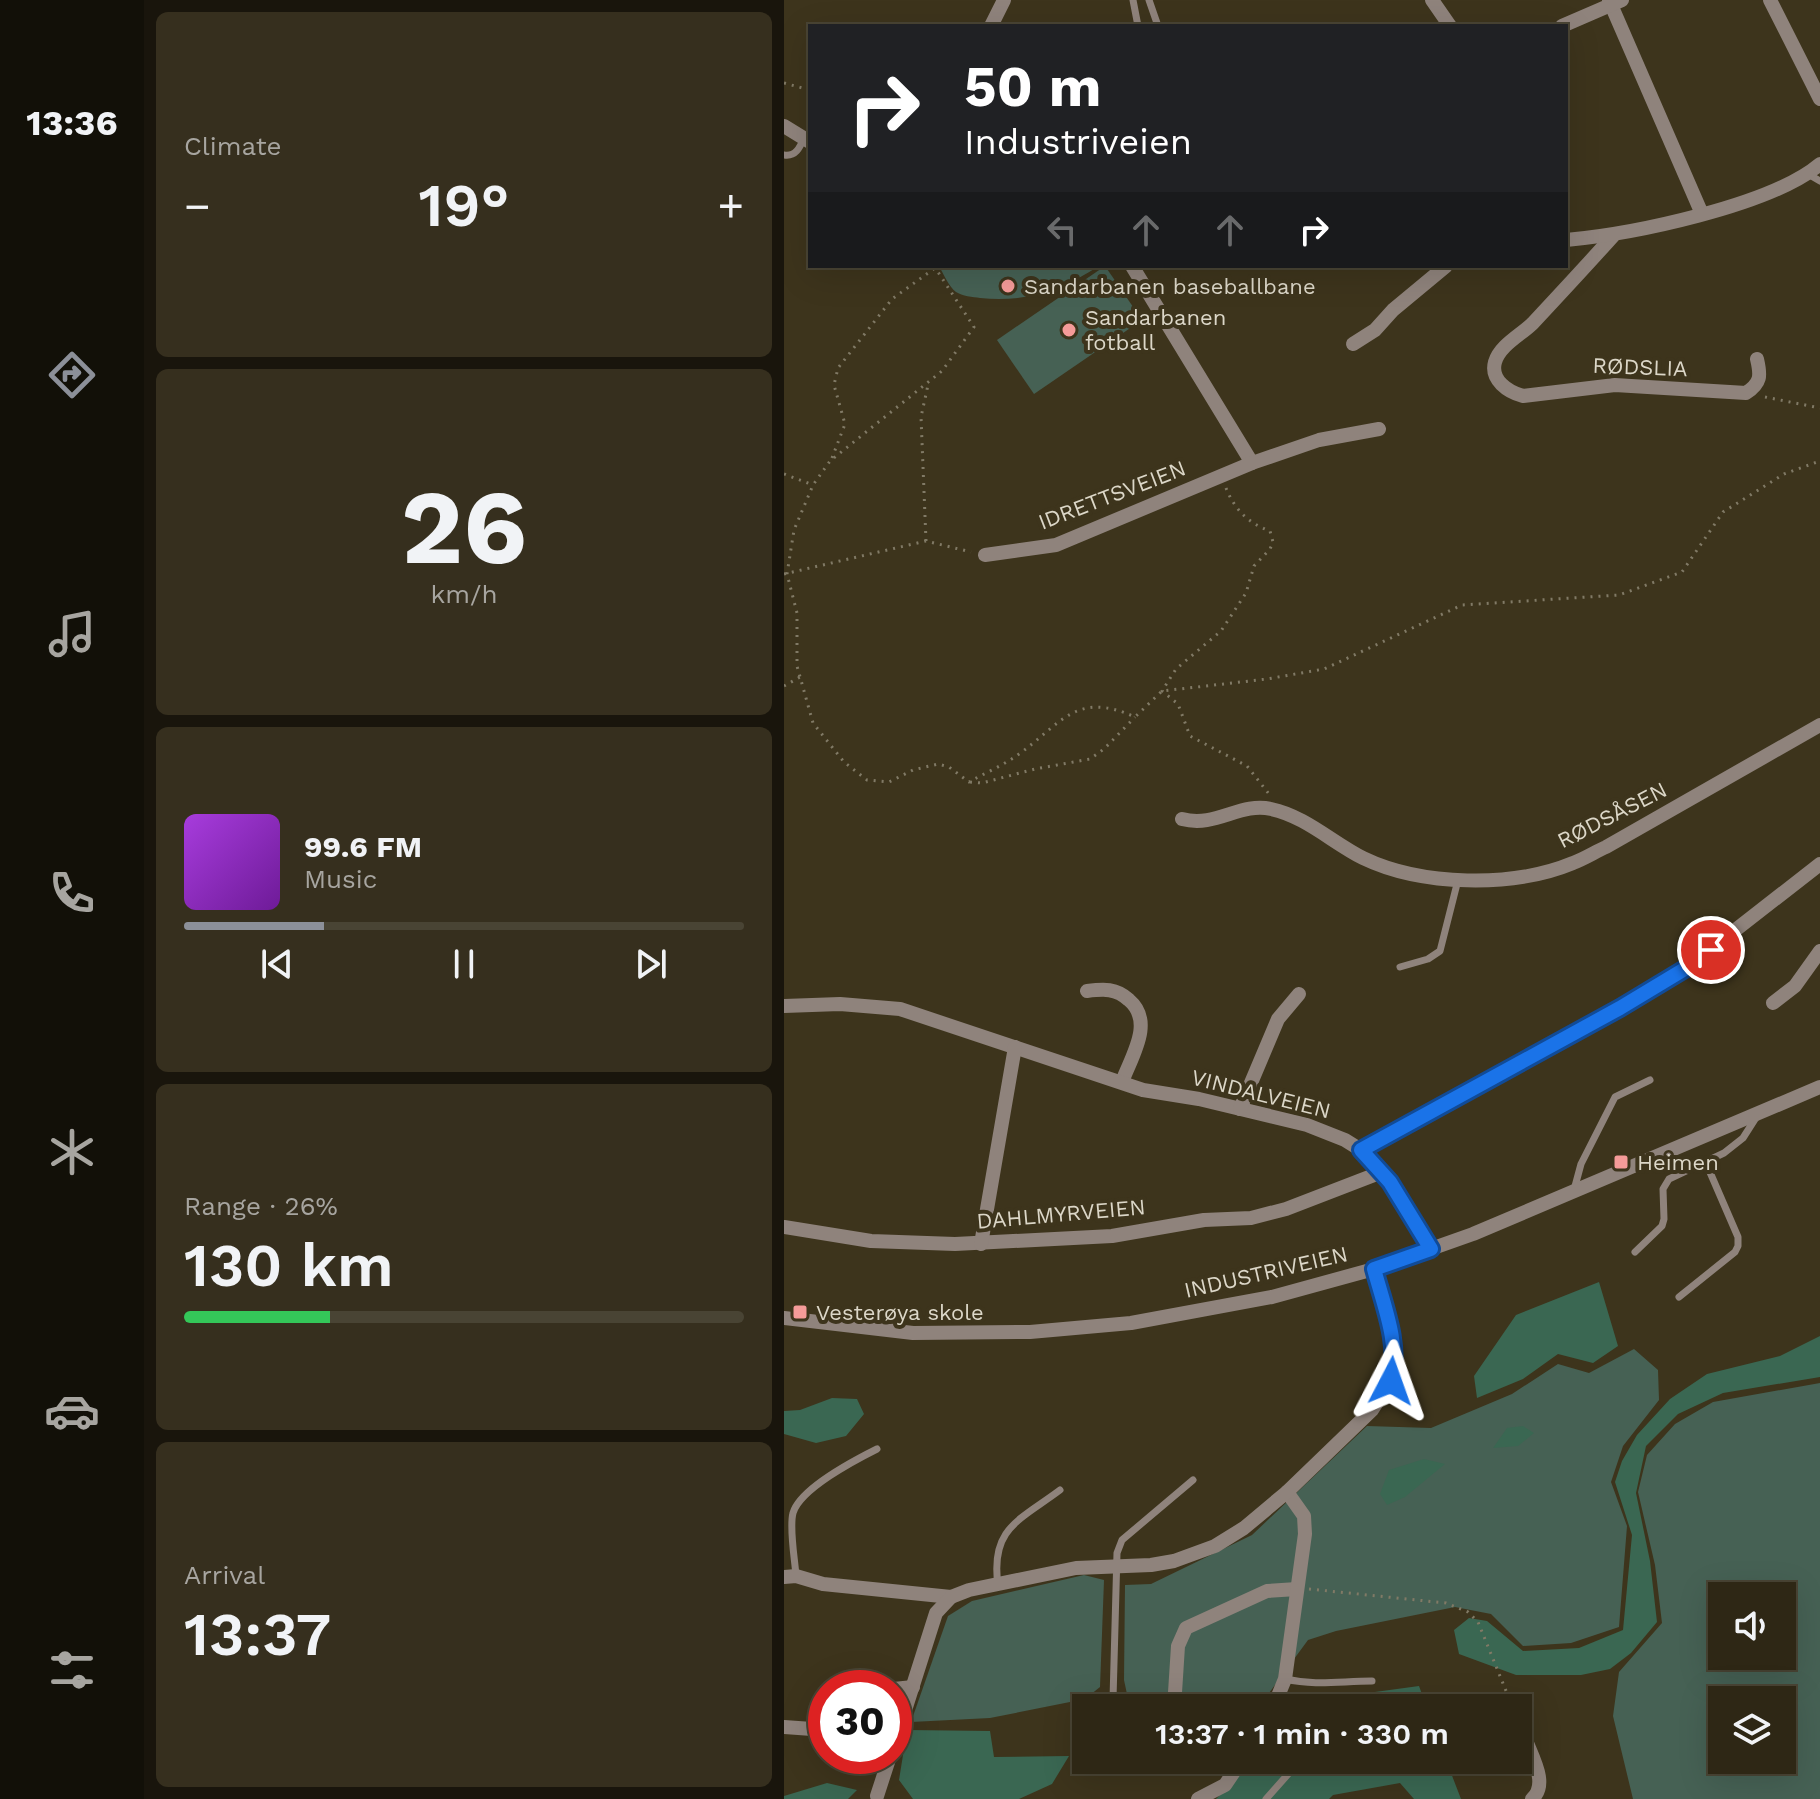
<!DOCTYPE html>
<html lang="en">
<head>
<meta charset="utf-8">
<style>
  :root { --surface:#2e2715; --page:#362f1e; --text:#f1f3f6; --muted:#a7a5a0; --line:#494434; --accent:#8c9099 }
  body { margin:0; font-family:"Work Sans",sans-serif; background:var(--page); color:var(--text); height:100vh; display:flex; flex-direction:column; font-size:30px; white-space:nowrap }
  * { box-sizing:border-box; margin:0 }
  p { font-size:26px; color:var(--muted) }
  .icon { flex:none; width:44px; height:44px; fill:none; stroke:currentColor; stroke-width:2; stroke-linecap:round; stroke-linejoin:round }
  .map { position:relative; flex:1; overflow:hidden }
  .details { display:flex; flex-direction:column; gap:12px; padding:12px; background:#19150c; width:640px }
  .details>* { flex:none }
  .guide { position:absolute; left:24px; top:24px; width:760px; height:244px; border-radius:0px; box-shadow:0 8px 32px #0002,0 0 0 2px var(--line); background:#202124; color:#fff; overflow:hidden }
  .tools { position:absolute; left:924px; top:1582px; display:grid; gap:16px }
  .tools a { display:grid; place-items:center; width:88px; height:88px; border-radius:0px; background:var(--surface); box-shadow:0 8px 32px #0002,0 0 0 2px var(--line); font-size:40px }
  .speed { position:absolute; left:24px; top:1670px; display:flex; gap:16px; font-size:40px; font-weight:700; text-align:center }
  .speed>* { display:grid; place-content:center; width:104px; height:104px; border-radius:50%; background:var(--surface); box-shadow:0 8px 32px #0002,0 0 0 2px var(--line); line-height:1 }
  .speed .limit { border:12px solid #d22; background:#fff; color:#111 }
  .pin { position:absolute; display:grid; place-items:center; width:68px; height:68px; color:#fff; margin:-34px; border:4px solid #fff; border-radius:50%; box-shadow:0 2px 8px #0007 }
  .me { position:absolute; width:88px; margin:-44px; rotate:4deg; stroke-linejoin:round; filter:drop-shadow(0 0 6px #0008) }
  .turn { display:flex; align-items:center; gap:28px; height:168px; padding:0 24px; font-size:36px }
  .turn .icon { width:104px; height:104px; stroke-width:2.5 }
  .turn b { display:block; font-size:56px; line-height:68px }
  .lanes { display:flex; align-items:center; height:76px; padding:0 24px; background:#0003; justify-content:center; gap:40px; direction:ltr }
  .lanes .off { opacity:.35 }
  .big { font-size:60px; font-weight:600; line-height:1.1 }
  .details .widget { flex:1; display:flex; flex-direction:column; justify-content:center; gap:12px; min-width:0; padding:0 28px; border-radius:12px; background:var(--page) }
  .details .dial { align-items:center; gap:0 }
  .dial b { font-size:104px; line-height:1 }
  .song { display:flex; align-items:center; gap:24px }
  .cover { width:96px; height:96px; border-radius:12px; background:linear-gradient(135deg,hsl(280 70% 55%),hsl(280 70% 35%)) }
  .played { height:8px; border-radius:4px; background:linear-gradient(90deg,var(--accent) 25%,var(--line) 25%) }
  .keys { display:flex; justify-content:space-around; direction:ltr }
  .heat { display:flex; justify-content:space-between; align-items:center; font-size:44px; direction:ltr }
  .charge { height:12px; border-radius:6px; background:linear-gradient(90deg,#34c759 26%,var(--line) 0) }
  .trip { position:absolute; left:288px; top:1694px; width:460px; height:80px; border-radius:0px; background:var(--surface); box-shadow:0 8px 32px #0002,0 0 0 2px var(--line); font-weight:600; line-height:80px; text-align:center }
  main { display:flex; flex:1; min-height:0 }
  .menu { display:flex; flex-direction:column; width:144px; justify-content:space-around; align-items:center; background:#121008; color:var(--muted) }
  .menu .icon { width:56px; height:56px }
  .menu .on { color:var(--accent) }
  .menu b { font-size:36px; color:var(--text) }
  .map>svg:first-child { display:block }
</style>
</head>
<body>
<main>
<nav class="menu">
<b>13:36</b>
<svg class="icon on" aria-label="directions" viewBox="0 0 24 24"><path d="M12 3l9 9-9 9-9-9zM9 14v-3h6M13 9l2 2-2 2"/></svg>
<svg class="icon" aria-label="music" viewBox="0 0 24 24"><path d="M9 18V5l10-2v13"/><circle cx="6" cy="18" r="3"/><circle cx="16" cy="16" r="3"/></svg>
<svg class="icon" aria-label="phone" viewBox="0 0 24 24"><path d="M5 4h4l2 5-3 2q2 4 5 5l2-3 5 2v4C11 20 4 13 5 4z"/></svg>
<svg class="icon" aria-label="climate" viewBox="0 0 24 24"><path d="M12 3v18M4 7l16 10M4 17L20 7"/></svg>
<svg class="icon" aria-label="car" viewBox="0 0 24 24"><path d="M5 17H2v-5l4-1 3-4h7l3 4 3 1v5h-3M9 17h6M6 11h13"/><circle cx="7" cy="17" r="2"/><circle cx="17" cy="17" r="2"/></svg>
<svg class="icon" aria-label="filters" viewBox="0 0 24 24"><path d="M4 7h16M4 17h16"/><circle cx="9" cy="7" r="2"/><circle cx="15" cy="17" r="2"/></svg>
</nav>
<section class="details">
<div class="widget"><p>Climate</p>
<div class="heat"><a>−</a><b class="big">19°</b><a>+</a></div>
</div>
<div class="widget dial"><b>26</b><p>km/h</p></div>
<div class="widget">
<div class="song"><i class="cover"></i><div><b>99.6 FM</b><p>Music</p></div></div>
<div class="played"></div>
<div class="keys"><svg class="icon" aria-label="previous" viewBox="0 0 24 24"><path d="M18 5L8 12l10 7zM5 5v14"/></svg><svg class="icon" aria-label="pause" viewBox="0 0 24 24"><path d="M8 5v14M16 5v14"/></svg><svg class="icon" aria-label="next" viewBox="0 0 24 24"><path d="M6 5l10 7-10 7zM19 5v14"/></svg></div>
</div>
<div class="widget"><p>Range · 26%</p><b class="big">130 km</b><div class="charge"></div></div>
<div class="widget"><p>Arrival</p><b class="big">13:37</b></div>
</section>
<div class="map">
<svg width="1036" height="1799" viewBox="0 0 1036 1799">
  <rect width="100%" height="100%" fill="#3d341c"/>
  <g fill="#466154" fill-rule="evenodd">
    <path d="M155 266H315C277 290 242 303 196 298 189 297 178 296 172 292 165 287 159 273 155 266Z"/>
    <path d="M321 266 358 320 250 394 213 340Z"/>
    <path d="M850 1349 874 1370 875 1400 839 1446 827 1482 843 1526 835 1627 787 1643 739 1646 707 1614 671 1607 552 1631 524 1640 474 1708H346L340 1680 341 1585 367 1584 468 1535 583 1426 647 1428 728 1394 774 1364 805 1373Z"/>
    <path d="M1036 1383V1799H849L829 1716 835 1672 878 1623 871 1565 854 1492 863 1455 891 1424 929 1402ZM998 1596V1656H938V1596ZM998 1700V1760H938V1700Z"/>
    <path d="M300 1575 320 1580 316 1687 301 1699 206 1718 127 1722 164 1616 188 1601Z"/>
  </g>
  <g fill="#3a6752">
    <path d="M815 1282 834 1346 809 1363 774 1354 739 1379 693 1398 690 1376 732 1315Z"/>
    <path d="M1036 1336V1377L939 1393 894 1414 862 1446 852 1493 866 1561 873 1622 847 1653 826 1669 797 1675H732L675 1654 670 1630 685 1618 703 1621 739 1651 795 1648 839 1630 848 1535 831 1482 838 1461 853 1435 886 1399 923 1374 996 1356Z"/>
    <path d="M48 1398 73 1399 80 1414 62 1436 32 1443 0 1434V1411L16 1410Z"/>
    <path d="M739 1426 750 1433 734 1446 709 1448 723 1428Z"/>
    <path d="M640 1459 661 1464 621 1497 603 1505 596 1494 605 1470Z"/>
    <path d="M635 1686 643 1708H498L501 1698 554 1697Z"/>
    <path d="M123 1730 206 1731 210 1757 285 1756 268 1784 235 1799H129L115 1780Z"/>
    <path d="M470 1760H662L677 1799H630L616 1783 549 1795 545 1799H432Z"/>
    <path d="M43 1783 73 1790 64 1799H0V1796Z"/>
  </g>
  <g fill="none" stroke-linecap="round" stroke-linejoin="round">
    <g stroke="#817a66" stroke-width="3" stroke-dasharray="2 6" stroke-linecap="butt">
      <path d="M0 83 26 90"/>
      <path d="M150 266 190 327 158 371 46 461 29 485 10 530 3 574 13 613V666L29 723 60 762 83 780 105 782 129 770 154 764 165 767 185 782C201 773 220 765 235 754 277 724 292 690 351 717L378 691 483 679 540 669 678 605 835 595 898 572 939 512 1000 474 1036 461"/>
      <path d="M981 397 1036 408"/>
      <path d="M48 458 61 424 50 385 54 368 108 299 151 268"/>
      <path d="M0 474 29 485"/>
      <path d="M442 488C451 510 464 523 486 531L489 542 486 549 470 566 462 593 437 631 392 669 378 691 394 704 406 736 463 766 485 794"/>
      <path d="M142 541 137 417 144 385"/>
      <path d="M0 574 142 541 187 552"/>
      <path d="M0 686 16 677"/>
      <path d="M186 782 198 783 251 769 306 759 320 749 351 717"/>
      <path d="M525 1589 662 1603 684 1612 694 1622 729 1708"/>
    </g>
    <g stroke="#8f837c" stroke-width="7">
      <path d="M349 0 354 26"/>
      <path d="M365 0 374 26"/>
      <path d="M0 155C12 157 16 147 20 138"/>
      <path d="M1024 174 1036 181"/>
      <path d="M616 967 644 959 656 951 674 880"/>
      <path d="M790 1190 797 1164 831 1097 866 1080"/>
      <path d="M851 1252 878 1226 880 1219 879 1189 885 1179 940 1153 959 1138 973 1116"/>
      <path d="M895 1297 951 1252 954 1246V1237L922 1163"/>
      <path d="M12 1576C11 1560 5 1528 9 1513 16 1489 71 1460 93 1449"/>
      <path d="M214 1585C206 1528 236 1520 276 1490"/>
      <path d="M501 1679C532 1686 557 1681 588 1681"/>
      <path d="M329 1699 333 1553 338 1540 409 1480"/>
      <path d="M482 1799 514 1763"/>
    </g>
    <g stroke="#8f837c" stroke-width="14">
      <path d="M648 0 666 26"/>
      <path d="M825 0 918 214"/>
      <path d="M986 0 1036 99"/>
      <path d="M207 26 220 0"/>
      <path d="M778 26 838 0"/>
      <path d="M0 126 26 142"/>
      <path d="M829 236C803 265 776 294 749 323 737 335 716 345 711 362 706 380 724 392 739 396L831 385 962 393C977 383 977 376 973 359"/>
      <path d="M782 240C848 234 986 206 1036 164"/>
      <path d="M348 266 468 463"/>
      <path d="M569 344 591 330 609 310 662 266"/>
      <path d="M201 555 272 545 468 463 535 440 595 429"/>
      <path d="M398 819C432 828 456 802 487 809 521 816 549 843 579 858 637 886 729 888 789 863 800 859 811 852 822 847L1036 725"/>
      <path d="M303 991C320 989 332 988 345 1000 371 1022 347 1057 338 1082"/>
      <path d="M989 1003 1011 986 1036 951"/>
      <path d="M0 1006 56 1004 116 1009 359 1090 415 1099 523 1125 561 1140 577 1150 606 1182 647 1249"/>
      <path d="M456 1109 494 1019 515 994"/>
      <path d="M577 1150 836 1008 904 967 1036 864"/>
      <path d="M0 1227 87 1241 171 1244 328 1236 420 1220 467 1218 502 1209 598 1172"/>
      <path d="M197 1244 231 1047"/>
      <path d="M0 1318 129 1333 246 1332 347 1323 488 1297 590 1269 689 1234 1036 1087"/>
      <path d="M0 1577 12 1576 39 1584 167 1597"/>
      <path d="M110 1689 129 1687"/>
      <path d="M390 1708 394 1646 402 1628 483 1591 513 1589"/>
      <path d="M489 1708 501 1679 521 1534 520 1516 503 1492"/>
      <path d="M0 1727 28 1729 42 1725"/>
      <path d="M741 1738C748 1757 765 1784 748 1799"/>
      <path d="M110 1745 152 1613 167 1597 185 1590 292 1568 367 1565 390 1561 431 1546 460 1528 503 1492 588 1410 607 1381 611 1364V1346L590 1269"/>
      <path d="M93 1796 106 1756"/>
      <path d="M414 1799 441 1785 458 1760"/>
    </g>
  </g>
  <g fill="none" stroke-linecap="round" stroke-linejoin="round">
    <g stroke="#114b97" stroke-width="20">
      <path id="route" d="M607 1381C616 1344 600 1306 590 1269L647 1249 606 1182 577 1150 836 1008 904 967 927 950"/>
    </g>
    <use href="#route" stroke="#1a73e8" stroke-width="14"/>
  </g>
  <g fill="#f59b99" stroke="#3d341c" stroke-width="3">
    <circle cx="224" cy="286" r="8"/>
    <circle cx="285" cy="330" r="8"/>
    <rect x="829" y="1154" width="16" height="16" rx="4"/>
    <rect x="8" y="1304" width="16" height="16" rx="4"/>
  </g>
  <g text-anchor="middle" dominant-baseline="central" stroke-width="8" stroke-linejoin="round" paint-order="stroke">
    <g font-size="22" fill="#dcd7c8" stroke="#3d341c" text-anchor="start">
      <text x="240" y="286">Sandarbanen baseballbane</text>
      <text x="301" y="317">Sandarbanen<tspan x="301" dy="25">fotball</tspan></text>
      <text x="853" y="1162">Heimen</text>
      <text x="32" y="1312">Vesterøya skole</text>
    </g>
    <g font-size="22" fill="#dcd7c8" stroke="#3d341c">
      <text transform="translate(856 367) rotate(2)">RØDSLIA</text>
      <text transform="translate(328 495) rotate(-21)">IDRETTSVEIEN</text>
      <text transform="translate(828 815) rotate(-27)">RØDSÅSEN</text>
      <text transform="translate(477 1094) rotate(14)">VINDALVEIEN</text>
      <text transform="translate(277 1214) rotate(-5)">DAHLMYRVEIEN</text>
      <text transform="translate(482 1272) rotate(-13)">INDUSTRIVEIEN</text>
    </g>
  </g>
</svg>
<div class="tools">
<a><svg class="icon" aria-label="sound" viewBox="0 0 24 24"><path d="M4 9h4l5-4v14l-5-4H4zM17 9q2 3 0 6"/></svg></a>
<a><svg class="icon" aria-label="layers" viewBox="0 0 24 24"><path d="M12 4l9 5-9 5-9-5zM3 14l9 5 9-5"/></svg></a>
</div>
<div class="speed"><div class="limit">30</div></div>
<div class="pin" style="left:927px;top:950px;background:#d93025"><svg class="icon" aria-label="arrive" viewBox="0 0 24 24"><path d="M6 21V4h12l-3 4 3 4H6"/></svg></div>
<svg class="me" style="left:607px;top:1381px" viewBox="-20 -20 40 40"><path d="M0-17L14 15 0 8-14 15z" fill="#1a73e8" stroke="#fff" stroke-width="4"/></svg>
<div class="trip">13:37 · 1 min · 330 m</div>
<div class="guide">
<div class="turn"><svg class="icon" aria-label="right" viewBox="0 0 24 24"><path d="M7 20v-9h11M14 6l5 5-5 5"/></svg><div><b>50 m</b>Industriveien</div></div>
<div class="lanes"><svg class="icon off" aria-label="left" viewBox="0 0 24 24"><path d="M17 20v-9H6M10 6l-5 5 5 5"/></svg><svg class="icon off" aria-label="ahead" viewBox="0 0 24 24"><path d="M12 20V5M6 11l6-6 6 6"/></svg><svg class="icon off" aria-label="ahead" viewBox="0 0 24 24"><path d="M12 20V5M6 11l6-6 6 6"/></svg><svg class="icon" aria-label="right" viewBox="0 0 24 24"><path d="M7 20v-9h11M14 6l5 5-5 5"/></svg></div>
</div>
</div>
</main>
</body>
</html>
